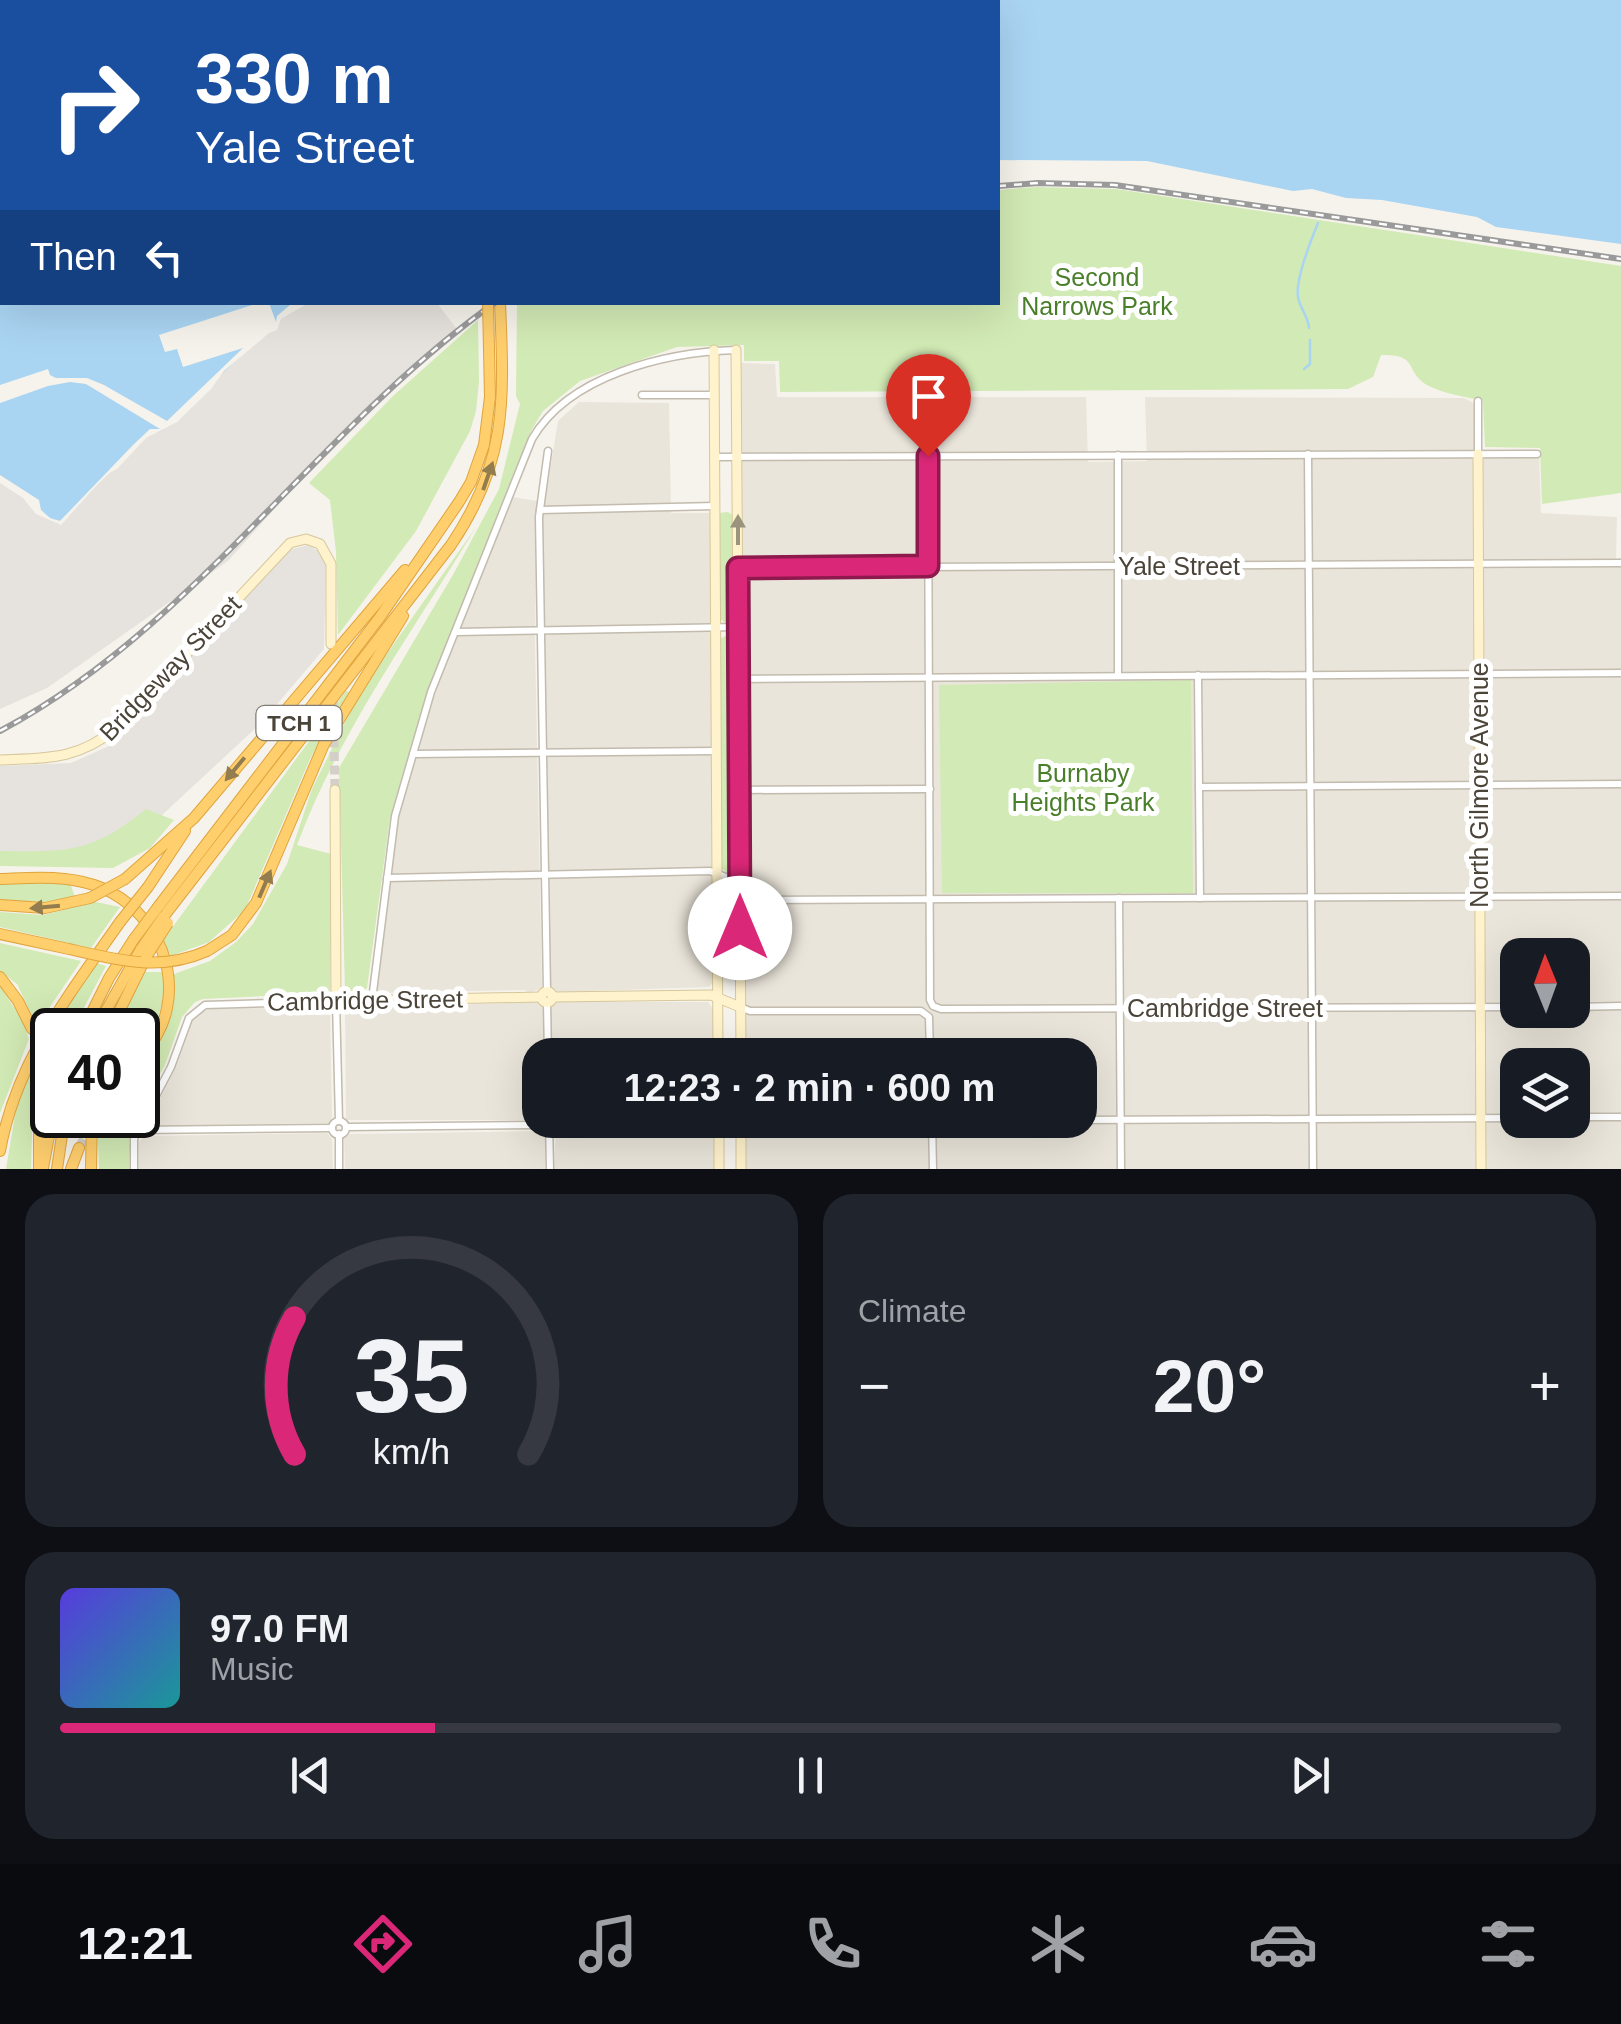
<!DOCTYPE html>
<html lang="en">
<head>
<meta charset="utf-8">
<style>
  :root { --surface:#171b24; --page:#20242c; --text:#f1f3f6; --muted:#9ea1a6; --line:#363941; --accent:#db2777 }
  body { margin:0; font-family:Arial,sans-serif; background:var(--page); color:var(--text); height:100vh; display:flex; flex-direction:column; font-size:38px; white-space:nowrap }
  * { box-sizing:border-box; margin:0 }
  p { font-size:32px; color:var(--muted) }
  .icon { flex:none; width:55px; height:55px; fill:none; stroke:currentColor; stroke-width:2; stroke-linecap:round; stroke-linejoin:round }
  .map { position:relative; height:1169px; overflow:hidden }
  .drawer { display:flex; flex-direction:column; gap:25px; padding:25px; background:#0d0f14; flex:1 }
  .drawer>* { flex:none }
  .guide { position:absolute; left:0px; top:0px; width:1000px; height:305px; box-shadow:0 10px 40px #0002; background:#1a4fa0; color:#fff; overflow:hidden }
  .needle { width:65px; rotate:359deg }
  .controls { position:absolute; left:1500px; top:938px; display:grid; gap:20px }
  .controls a { display:grid; place-items:center; width:90px; height:90px; border-radius:20px; background:var(--surface); box-shadow:0 10px 40px #0002; font-size:50px }
  .speed { position:absolute; left:30px; top:1008px; display:flex; gap:20px; font-size:50px; font-weight:700; text-align:center }
  .speed>* { display:grid; place-content:center; width:130px; height:130px; border-radius:50%; background:var(--surface); box-shadow:0 10px 40px #0002; line-height:1 }
  .speed .limit { border:5px solid #111; border-radius:15px; background:#fff; color:#111 }
  .pin { position:absolute; display:grid; place-items:center; width:85px; height:85px; color:#fff; margin:-102px -42px; border-radius:50% 50% 50% 0; rotate:-45deg; box-shadow:0 0 10px #0007 }
  .pin .icon { rotate:45deg }
  .me { position:absolute; width:110px; margin:-55px; rotate:0deg; stroke-linejoin:round; filter:drop-shadow(0 0 8px #0008) }
  .turn { display:flex; align-items:center; gap:35px; height:210px; padding:0 30px; font-size:45px }
  .turn .icon { width:130px; height:130px; stroke-width:2.5 }
  .turn b { display:block; font-size:70px; line-height:85px }
  .then { display:flex; align-items:center; height:95px; padding:0 30px; background:#0003; gap:20px; font-size:38px }
  .big { font-size:75px; font-weight:800; line-height:1.1 }
  .drawer .widget { flex:1; display:flex; flex-direction:column; justify-content:center; gap:15px; min-width:0; padding:0 35px; border-radius:30px; background:var(--page) }
  .drawer .dial { align-items:center; gap:0 }
  .dial svg { height:260px; overflow:visible; fill:none; stroke:var(--line); stroke-width:7; stroke-linecap:round; text-anchor:middle }
  .dial text { fill:var(--text); stroke:none }
  .song { display:flex; align-items:center; gap:30px }
  .cover { width:120px; height:120px; border-radius:15px; background:linear-gradient(135deg,hsl(250 70% 55%),hsl(180 70% 35%)) }
  .played { height:10px; border-radius:5px; background:linear-gradient(90deg,var(--accent) 25%,var(--line) 25%) }
  .keys { display:flex; justify-content:space-around; direction:ltr }
  .heat { display:flex; justify-content:space-between; align-items:center; font-size:55px; direction:ltr }
  .drawer .tiles { flex:1; display:grid; gap:25px; grid-template-columns:1fr 1fr }
  .widget:last-child { grid-column:span 2 }
  .trip { position:absolute; left:522px; top:1038px; width:575px; height:100px; border-radius:30px; background:var(--surface); box-shadow:0 10px 40px #0002; font-weight:800; line-height:100px; text-align:center }
  .tabs { display:flex; height:160px; justify-content:space-around; align-items:center; background:#090b0e; color:var(--muted) }
  .tabs .icon { width:70px; height:70px }
  .tabs .active { color:var(--accent) }
  .tabs b { font-size:45px; color:var(--text) }
  .map>svg:first-child { display:block }
</style>
</head>
<body>
<div class="map">
<svg width="1621" height="1169" viewBox="0 0 1621 1169">
  <rect width="100%" height="100%" fill="#f6f3ec"/>
  <g fill="#eae5da" fill-rule="evenodd">
    <path d="M740 363 775 364 777 397H1086L1088 462 1147 461 1145 397 1464 398 1475 404V457L1539 456 1541 513 1617 517 1616 559 1621 560V1169H745V1120H1080V1055H745ZM1518 955H1572V1010H1518ZM1518 1065H1572V1120H1518Z"/>
    <path d="M579 402 669 403 671 513H711L713 982 709 987 558 992 551 986 542 521 558 421Z"/>
    <path d="M513 497 537 501 535 642 542 988 529 993 525 990 379 993 375 989 397 822 433 700Z"/>
    <path d="M528 1002H708L713 1009V1055H540V1120H346L345 1009Z"/>
    <path d="M324 1007 330 1013 332 1118 329 1123 157 1126 149 1121 177 1065 193 1020 201 1012 210 1009Z"/>
    <path d="M541 1120H560L561 1129 709 1127 714 1132V1169H554L556 1130Z"/>
    <path d="M538 1131 545 1137V1169H345L344 1139 350 1134Z"/>
    <path d="M327 1133 332 1139 333 1169H139V1142L144 1136Z"/>
  </g>
  <g fill="#e6e2dd">
    <path d="M309 303H437L460 333 347 427 228 561 47 688 0 709V482L73 509 150 433 281 319Z"/>
    <path d="M308 545 320 552 326 566 324 649 260 724 119 855 0 860V766L71 763 109 746 289 550Z"/>
  </g>
  <g fill="#d2eab5">
    <path d="M1036 187 1116 189 1621 266V493L1542 504 1540 448 1485 447 1483 401C1466 397 1445 394 1429 386 1403 372 1421 354 1381 355L1373 377 1348 389 780 392 779 361H744V345L677 347 580 381 543 411 531 431 422 710 390 818 367 988 362 991H345L339 768 454 573 499 489 520 404 516 396 517 303 998 302V190Z"/>
    <path d="M478 320 479 381 476 411 470 431 416 531 338 635 336 552 330 500 309 483 393 396Z"/>
    <path d="M728 512 732 515V615L725 623 719 618V513Z"/>
    <path d="M476 527C413 632 340 730 297 845L331 854 330 993 203 999 195 1002 182 1017 165 1065 131 1127 129 1169H99L97 1118 101 1120 105 1115H138V1071L161 1038 174 989V974L210 961 236 942 253 924 287 864 312 789 360 692Z"/>
    <path d="M727 635 733 639 734 865 727 872 721 868 720 639Z"/>
    <path d="M1191 680 1193 893H942L939 685Z"/>
    <path d="M346 691 349 692 310 759 245 910 209 942 171 956 163 940Z"/>
    <path d="M146 809 174 820 150 848 113 868 0 866V851C68 852 92 853 146 809Z"/>
    <path d="M48 881 70 883 75 897 46 902 0 900V883Z"/>
    <path d="M96 902 120 907 91 948 0 927V912L43 915Z"/>
    <path d="M0 943 81 961 37 1026 17 984 0 971Z"/>
    <path d="M96 963 106 966 72 1030H52V1086L44 1108 43 1043Z"/>
    <path d="M143 972H164C165 1005 157 1028 138 1055V1030H116Z"/>
    <path d="M0 986 22 1020 29 1039 0 1113Z"/>
    <path d="M34 1065 31 1169H6L17 1103Z"/>
  </g>
  <path fill="#a9d4f2" d="M0 0H1621V244L1496 227 1477 217 1382 200 1346 198 1312 189 1293 191 1147 161 998 160V2H2V302L309 303 281 319 160 431 152 432 110 470 69 516 57 522C36 511 21 494 0 482Z"/>
  <path fill="#f6f3ec" d="M258 303H269L276 322 277 316 290 305 309 303 281 319 277 330 269 333 224 371 211 389 177 422 146 438 117 469 106 475 61 525 36 514 23 498 0 483V475L39 500 41 510 50 518 60 521 134 444 150 429H160L86 384 70 382 48 386 0 403V385L48 369 50 375 56 378H87L104 385 167 421 243 348 183 367 177 349 165 352 159 335Z"/>
  <g fill="none" stroke-linecap="round" stroke-linejoin="round">
    <g stroke="#a9d4f2" stroke-width="2.5">
      <path d="M1309 328C1308 315 1300 309 1298 297 1295 279 1311 240 1318 223"/>
      <path d="M1304 369 1310 364V340"/>
    </g>
    <path stroke="#d4d0c8" stroke-width="9" stroke-dasharray="9 4.5" stroke-linecap="butt" d="M333 698 335 790"/>
    <path stroke="#d4d0c8" stroke-width="10" stroke-dasharray="10 5" stroke-linecap="butt" d="M79 1148 99 1115"/>
    <g stroke="#c2bbae" stroke-width="9">
      <g id="street">
        <path d="M642 395H714"/>
        <path d="M1478 401V454"/>
        <path d="M1308 454 1313 1169"/>
        <path d="M1118 455V676"/>
        <path d="M714 457 1537 454"/>
        <path d="M928 457 930 1000 933 1006 941 1009 1518 1007"/>
        <path d="M540 510 715 506"/>
        <path d="M738 568 1621 563"/>
        <path d="M456 632 738 627"/>
        <path d="M1198 675 1200 898"/>
        <path d="M738 679 1621 673"/>
        <path d="M413 754 716 751"/>
        <path d="M1199 787 1621 784"/>
        <path d="M738 790 930 789"/>
        <path d="M387 878 710 871 739 882"/>
        <path d="M1119 898 1121 1169"/>
        <path d="M739 900 1621 896"/>
        <path d="M547 991 539 517 548 451"/>
        <path d="M372 1000 395 816 431 692 532 439C569 375 666 352 736 350"/>
        <path d="M547 1003 548 1055"/>
        <path d="M740 1007 750 1011H921L929 1017 930 1055"/>
        <path d="M1572 1007 1621 1006"/>
        <path d="M1572 1117H1621"/>
        <path d="M549 1120 550 1169"/>
        <path d="M932 1120 933 1169"/>
        <path d="M1080 1120 1518 1118"/>
        <circle cx="339" cy="1128" r="7"/>
        <path d="M346 1127 1026 1120"/>
        <path d="M138 1130 332 1128"/>
        <path d="M134 1169V1139L138 1130 171 1067 189 1018 205 1005 336 1001 339 1121"/>
        <path d="M339 1169V1134"/>
      </g>
    </g>
    <g stroke="#d6c79b" stroke-width="11">
      <g id="secondary">
        <path d="M714 350 718 1055"/>
        <path d="M736 350 741 1055"/>
        <path d="M1478 454 1481 1169"/>
        <path d="M0 760C49 758 77 760 117 728L290 543 306 539 320 544 331 564V644"/>
        <path d="M335 790 336 1001 541 997"/>
        <circle cx="547" cy="997" r="5.5"/>
        <path d="M552 997 711 995 740 1007"/>
        <path d="M719 1120V1169"/>
        <path d="M741 1120V1169"/>
      </g>
    </g>
    <g stroke="#e0a43c" stroke-width="12">
      <g id="highway">
        <path d="M477 0V2"/>
        <path d="M490 0V2"/>
        <path d="M0 879C31 878 63 875 94 885 144 901 178 956 167 1008 163 1030 150 1046 138 1063"/>
        <path d="M125 879 194 818 405 570"/>
        <path d="M148 887 185 831"/>
        <path d="M0 905 45 908 90 898"/>
        <path d="M158 907 380 617 459 502 471 482 484 445 490 397"/>
        <path d="M164 916 451 545C508 461 504 400 500 302"/>
        <path d="M0 934 69 949"/>
        <path d="M207 951 232 935 256 903 324 744 403 616"/>
        <path d="M0 977 18 1001 32 1029"/>
        <path d="M83 1030 109 978 134 939"/>
        <path d="M95 1030 141 949"/>
        <path d="M110 1030 145 959"/>
        <path d="M0 1151C16 1061 69 995 120 922"/>
        <path d="M43 1168 53 1115"/>
        <path d="M39 1169V1060"/>
        <path d="M57 1169 65 1115"/>
        <path d="M71 1169 79 1148"/>
        <path d="M91 1169 92 1115"/>
      </g>
    </g>
    <use href="#street" stroke="#fff" stroke-width="6"/>
    <use href="#secondary" stroke="#fff3cd" stroke-width="9"/>
    <use href="#highway" stroke="#ffcf6e" stroke-width="10"/>
    <g stroke="#9a9a9a" stroke-width="6">
      <g id="rail">
        <path d="M625 2V0"/>
        <path d="M998 186 1038 183 1115 185 1621 259"/>
        <path d="M0 731C197 626 316 429 496 302"/>
      </g>
    </g>
    <use href="#rail" stroke="#fff" stroke-width="2.5" stroke-dasharray="8" stroke-linecap="butt"/>
    <g stroke="#e0a43c" stroke-width="12" stroke-linecap="butt">
      <g id="highway-bridge">
        <path d="M488 302 490 397"/>
        <path d="M90 898 125 879"/>
        <path d="M120 922 148 887"/>
        <path d="M134 939 158 907"/>
        <path d="M69 949C117 960 160 972 207 951"/>
        <path d="M141 949 164 916"/>
        <path d="M146 957 168 923"/>
      </g>
    </g>
    <use href="#highway-bridge" stroke="#ffcf6e" stroke-width="10"/>
  </g>
  <defs><path id="oneway-solid" d="M-6-.8H1V-3.2L6.5 0L1 3.2V.8H-6Z" transform="scale(2.5)"/></defs>
  <g fill="#937c4e">
    <use href="#oneway-solid" transform="translate(488 476) rotate(-71)"/>
    <use href="#oneway-solid" transform="translate(235 769) rotate(130)"/>
    <use href="#oneway-solid" transform="translate(265 884) rotate(-67)"/>
    <use href="#oneway-solid" transform="translate(45 907) rotate(175)"/>
  </g>
  <use fill="#9c937c" href="#oneway-solid" transform="translate(738 530) rotate(-90)"/>
  <g fill="none" stroke-linecap="round" stroke-linejoin="round">
    <g stroke="#8e194d" stroke-width="25">
      <path id="route" d="M740 928 738 568 928 566V456"/>
    </g>
    <use href="#route" stroke="#db2777" stroke-width="18"/>
  </g>
  <g text-anchor="middle" dominant-baseline="central" stroke-width="10" stroke-linejoin="round" paint-order="stroke">
    <rect fill="#fff" stroke="#817c74" stroke-width="2.5" x="256.5" y="706" width="85" height="34" rx="8"/>
    <g font-size="22" font-weight="bold" fill="#4b4439">
      <text x="299" y="723">TCH 1</text>
    </g>
    <g font-size="25" fill="#4a7f2a" stroke="#fff">
      <text x="1097" y="277">Second<tspan x="1097" dy="29">Narrows Park</tspan></text>
      <text x="1083" y="773">Burnaby<tspan x="1083" dy="29">Heights Park</tspan></text>
    </g>
    <g font-size="25" fill="#4b4439" stroke="#fff">
      <text x="1179" y="566">Yale Street</text>
      <text transform="translate(170 668) rotate(-46)">Bridgeway Street</text>
      <text transform="translate(1479 785) rotate(-90)">North Gilmore Avenue</text>
      <text transform="translate(365 1000) rotate(-1)">Cambridge Street</text>
      <text x="1225" y="1008">Cambridge Street</text>
    </g>
  </g>
</svg>
<div class="controls">
<a><svg class="needle" viewBox="-14 -14 28 28"><path d="M0-13l5 13h-10z" fill="#e53935"/><path d="M0 13l5-13h-10z" fill="#9ea1a6"/></svg></a>
<a><svg class="icon" aria-label="layers" viewBox="0 0 24 24"><path d="M12 4l9 5-9 5-9-5zM3 14l9 5 9-5"/></svg></a>
</div>
<div class="speed"><div class="limit">40</div></div>
<div class="pin" style="left:928px;top:456px;background:#d93025"><svg class="icon" aria-label="arrive" viewBox="0 0 24 24"><path d="M6 21V4h12l-3 4 3 4H6"/></svg></div>
<svg class="me" style="left:740px;top:928px" viewBox="-20 -20 40 40"><circle r="19" fill="#fff"/><path d="M0-13L10 11 0 6-10 11z" fill="#db2777"/></svg>
<div class="trip">12:23 · 2 min · 600 m</div>
<div class="guide">
<div class="turn"><svg class="icon" aria-label="right" viewBox="0 0 24 24"><path d="M7 20v-9h11M14 6l5 5-5 5"/></svg><div><b>330 m</b>Yale Street</div></div>
<div class="then">Then<svg class="icon" aria-label="left" viewBox="0 0 24 24"><path d="M17 20v-9H6M10 6l-5 5 5 5"/></svg></div>
</div>
</div>
<section class="drawer">
<div class="tiles">
<div class="widget dial"><svg viewBox="0 0 100 80">
<path d="M14 69A42 42 0 1 1 86 69"/>
<path d="M14 69A42 42 0 0 1 14 27" stroke="#db2777"/>
<text x="50" y="56" font-size="32" font-weight="700">35</text>
<text x="50" y="72" font-size="11">km/h</text>
</svg></div>
<div class="widget"><p>Climate</p>
<div class="heat"><a>−</a><b class="big">20°</b><a>+</a></div>
</div>
<div class="widget">
<div class="song"><i class="cover"></i><div><b>97.0 FM</b><p>Music</p></div></div>
<div class="played"></div>
<div class="keys"><svg class="icon" aria-label="previous" viewBox="0 0 24 24"><path d="M18 5L8 12l10 7zM5 5v14"/></svg><svg class="icon" aria-label="pause" viewBox="0 0 24 24"><path d="M8 5v14M16 5v14"/></svg><svg class="icon" aria-label="next" viewBox="0 0 24 24"><path d="M6 5l10 7-10 7zM19 5v14"/></svg></div>
</div>
</div>
</section>
<nav class="tabs">
<b>12:21</b>
<svg class="icon active" aria-label="directions" viewBox="0 0 24 24"><path d="M12 3l9 9-9 9-9-9zM9 14v-3h6M13 9l2 2-2 2"/></svg>
<svg class="icon" aria-label="music" viewBox="0 0 24 24"><path d="M9 18V5l10-2v13"/><circle cx="6" cy="18" r="3"/><circle cx="16" cy="16" r="3"/></svg>
<svg class="icon" aria-label="phone" viewBox="0 0 24 24"><path d="M5 4h4l2 5-3 2q2 4 5 5l2-3 5 2v4C11 20 4 13 5 4z"/></svg>
<svg class="icon" aria-label="climate" viewBox="0 0 24 24"><path d="M12 3v18M4 7l16 10M4 17L20 7"/></svg>
<svg class="icon" aria-label="car" viewBox="0 0 24 24"><path d="M5 17H2v-5l4-1 3-4h7l3 4 3 1v5h-3M9 17h6M6 11h13"/><circle cx="7" cy="17" r="2"/><circle cx="17" cy="17" r="2"/></svg>
<svg class="icon" aria-label="filters" viewBox="0 0 24 24"><path d="M4 7h16M4 17h16"/><circle cx="9" cy="7" r="2"/><circle cx="15" cy="17" r="2"/></svg>
</nav>
</body>
</html>
